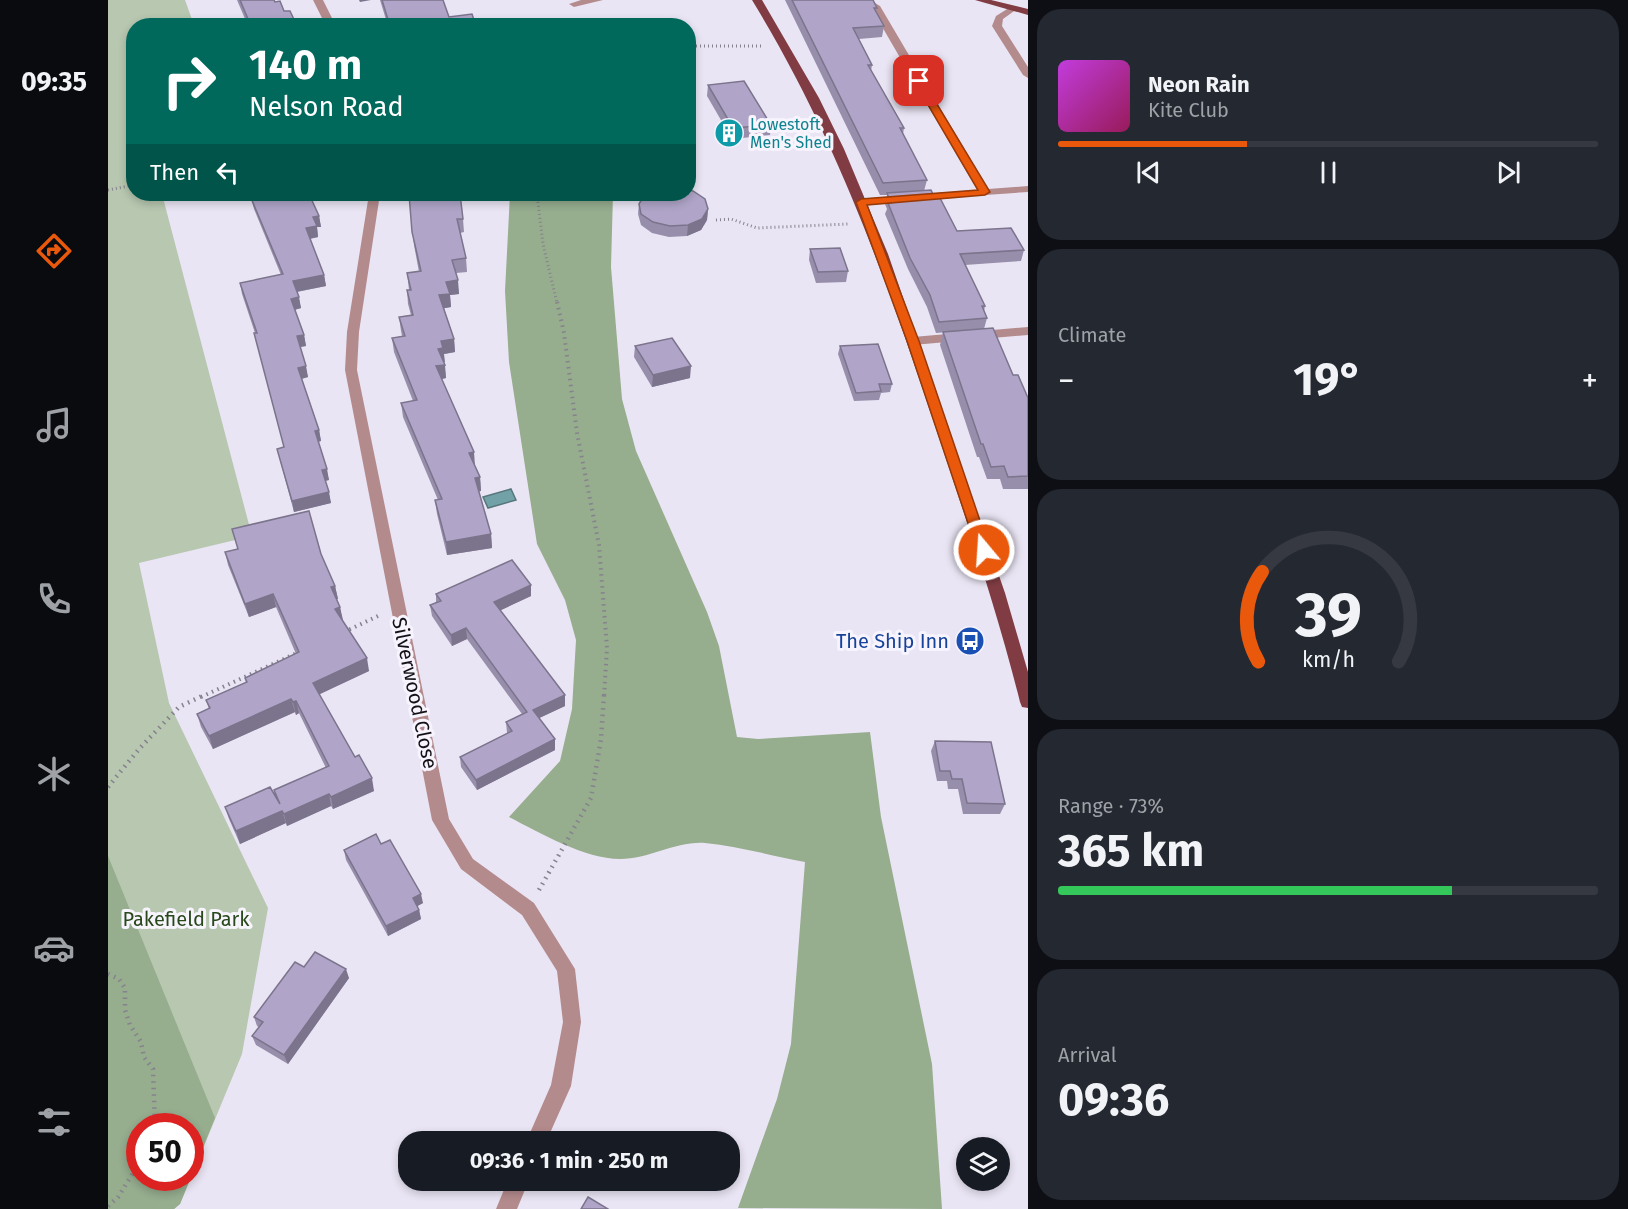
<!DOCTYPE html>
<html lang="en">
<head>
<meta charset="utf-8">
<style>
  :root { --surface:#171b24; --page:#242831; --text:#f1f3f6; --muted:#9ea1a6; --line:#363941; --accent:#ea580c }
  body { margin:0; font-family:"Fira Sans",sans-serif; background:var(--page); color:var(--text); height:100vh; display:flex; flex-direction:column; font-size:22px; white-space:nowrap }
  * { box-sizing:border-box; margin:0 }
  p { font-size:20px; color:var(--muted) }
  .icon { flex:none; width:33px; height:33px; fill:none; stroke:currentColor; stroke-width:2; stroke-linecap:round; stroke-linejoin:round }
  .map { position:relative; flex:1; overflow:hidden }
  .details { display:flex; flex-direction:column; gap:9px; padding:9px; background:#0d0f14; width:600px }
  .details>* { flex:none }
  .hud { position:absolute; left:18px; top:18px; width:570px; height:183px; border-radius:24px; box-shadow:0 3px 9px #0003; background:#00695c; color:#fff; overflow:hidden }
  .tools { position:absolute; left:848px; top:1137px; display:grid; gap:12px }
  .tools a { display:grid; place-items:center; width:54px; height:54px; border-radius:50%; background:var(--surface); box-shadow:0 3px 9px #0003; font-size:30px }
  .speed { position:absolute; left:18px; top:1113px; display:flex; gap:12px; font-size:30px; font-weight:700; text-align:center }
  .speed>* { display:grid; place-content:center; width:78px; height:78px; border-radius:50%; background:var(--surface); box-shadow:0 3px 9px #0003; line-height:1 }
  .speed .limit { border:9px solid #d22; background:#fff; color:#111 }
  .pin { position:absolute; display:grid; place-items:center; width:51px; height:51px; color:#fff; margin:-26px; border-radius:12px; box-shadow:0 3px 9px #0006 }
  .me { position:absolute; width:66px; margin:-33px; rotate:342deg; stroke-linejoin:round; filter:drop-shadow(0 0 4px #0008) }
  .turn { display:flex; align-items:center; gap:21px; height:126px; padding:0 24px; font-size:27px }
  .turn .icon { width:78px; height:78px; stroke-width:2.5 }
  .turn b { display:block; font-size:42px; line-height:51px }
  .then { display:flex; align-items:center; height:57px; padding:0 24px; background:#0003; gap:12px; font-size:22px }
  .big { font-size:45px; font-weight:700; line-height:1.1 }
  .details .tile { flex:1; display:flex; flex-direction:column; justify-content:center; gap:9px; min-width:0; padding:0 21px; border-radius:24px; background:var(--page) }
  .details .dial { align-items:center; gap:0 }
  .dial svg { height:156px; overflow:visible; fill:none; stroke:var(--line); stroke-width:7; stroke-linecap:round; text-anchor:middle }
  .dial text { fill:var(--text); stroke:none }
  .song { display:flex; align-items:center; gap:18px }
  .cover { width:72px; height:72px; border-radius:9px; background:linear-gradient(135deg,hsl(290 70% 55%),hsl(330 70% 35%)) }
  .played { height:6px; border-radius:3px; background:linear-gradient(90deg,var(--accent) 35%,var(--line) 35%) }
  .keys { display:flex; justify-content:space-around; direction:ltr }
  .heat { display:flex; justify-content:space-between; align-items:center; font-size:33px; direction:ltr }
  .charge { height:9px; border-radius:4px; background:linear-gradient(90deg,#34c759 73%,var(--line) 0) }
  .trip { position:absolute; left:290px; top:1131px; width:342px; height:60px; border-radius:24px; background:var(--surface); box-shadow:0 3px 9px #0003; font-weight:700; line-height:60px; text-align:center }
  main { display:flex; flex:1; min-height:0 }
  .dock { display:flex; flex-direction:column; width:108px; justify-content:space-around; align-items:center; background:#090b0e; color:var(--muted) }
  .dock .icon { width:42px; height:42px }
  .dock .current { color:var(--accent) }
  .dock b { font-size:27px; color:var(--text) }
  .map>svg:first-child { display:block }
</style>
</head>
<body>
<main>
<nav class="dock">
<b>09:35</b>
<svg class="icon current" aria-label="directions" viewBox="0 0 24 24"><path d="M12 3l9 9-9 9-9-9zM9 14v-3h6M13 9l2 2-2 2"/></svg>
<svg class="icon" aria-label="music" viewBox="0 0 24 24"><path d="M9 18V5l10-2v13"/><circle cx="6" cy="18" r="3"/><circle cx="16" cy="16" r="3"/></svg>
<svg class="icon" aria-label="phone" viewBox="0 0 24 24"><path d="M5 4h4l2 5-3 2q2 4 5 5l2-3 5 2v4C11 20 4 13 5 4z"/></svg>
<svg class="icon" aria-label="climate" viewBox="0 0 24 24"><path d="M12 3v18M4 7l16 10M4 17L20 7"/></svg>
<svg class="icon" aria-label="car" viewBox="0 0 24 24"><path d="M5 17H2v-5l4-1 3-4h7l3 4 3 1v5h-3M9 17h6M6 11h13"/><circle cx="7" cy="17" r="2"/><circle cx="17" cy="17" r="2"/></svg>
<svg class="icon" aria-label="filters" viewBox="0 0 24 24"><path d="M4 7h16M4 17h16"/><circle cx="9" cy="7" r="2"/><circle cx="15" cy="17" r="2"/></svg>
</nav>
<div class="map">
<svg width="920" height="1209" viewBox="0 0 920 1209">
  <rect width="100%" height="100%" fill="#eae5f4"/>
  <path fill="#b7c7b0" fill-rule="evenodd" d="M0 0H77L86 25 26 26V194H54L144 536 31 563 61 703 160 908 134 1054 72 1204 66 1209H0ZM32 1126H82V1178H32Z"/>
  <g fill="#96ad8e" fill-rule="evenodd">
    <path d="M402 194H505L503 267 514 399 528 451 599 612 611 646 629 737 650 739 762 732 773 817 824 1064 834 1209 630 1208 669 1099 683 1044 697 862C664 856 630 846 597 843 568 841 542 859 512 859 477 859 432 833 401 817L452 761 464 709 468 640 457 600 429 544 401 362 397 291Z"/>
    <path d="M0 856 107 1118 72 1204 66 1209H0ZM82 1126V1178H32V1126Z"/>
  </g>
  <path fill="#72a2a7" stroke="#56767c" stroke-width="1.5" d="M403 489 408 500 380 508 375 497Z"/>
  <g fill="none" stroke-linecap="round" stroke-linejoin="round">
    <g stroke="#86828d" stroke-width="3" stroke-dasharray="1 3" stroke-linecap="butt">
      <path d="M580 46H655"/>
      <path d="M0 190 26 185"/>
      <path d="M429 194 435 244 449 303"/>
      <path d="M608 220 623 219 649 228 740 224"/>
    </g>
    <g stroke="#86828d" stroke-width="4" stroke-dasharray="1.5 4.5" stroke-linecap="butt">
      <path d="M449 302 456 333 469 433 491 545 499 648 496 697"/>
      <path d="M236 632 270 616"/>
      <path d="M93 697 191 652"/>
    </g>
    <g stroke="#86828d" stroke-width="4.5" stroke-dasharray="1.5 5" stroke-linecap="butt">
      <path d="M0 787 31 749 71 707 96 695"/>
      <path d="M431 890 483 798 493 739 496 695"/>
      <path d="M0 974 11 979 17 988V1010L22 1025 33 1042 36 1057 45 1069 47 1126"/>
      <path d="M0 1206 10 1197 32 1162"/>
    </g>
    <g fill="#b48b8d" fill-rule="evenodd">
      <path d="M205 0H215L228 26H218Z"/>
      <path d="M495 0 466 7 461 4 473 0Z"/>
      <path d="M767 3 772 6 880 189 920 186V192L749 204V200L753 199 869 190 762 6Z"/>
      <path d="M904 6 909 9 895 19 894 26 920 67V78L915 75 884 26 888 16Z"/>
      <path d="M261 194H272L251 332 249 370 341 819 365 859 426 903 467 969 473 1022 463 1086 438 1142H418L443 1085 455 1022 449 971 414 915 353 869 324 820 237 370 239 332Z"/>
      <path d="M920 327V335L805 345 799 341 805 337Z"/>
      <path d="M400 1180H421L409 1209H388Z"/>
    </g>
    <g fill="#813c43" fill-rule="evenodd">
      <path d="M644 0H654L711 98 736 149 780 254 897 593 920 672V708L914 707 912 702C888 606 856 513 825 420 775 270 727 136 644 0Z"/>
      <path d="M867 0H883L920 9V15Z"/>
    </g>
  </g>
  <g fill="#978eac">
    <path d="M129 0H166L189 26H140Z"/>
    <path d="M272 0H335L341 17 368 26H280Z"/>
    <path d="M677 0H765L769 8 768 12 776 26 774 37 751 39 764 65 763 71 796 128 795 134 819 180 816 191 827 198 849 231 916 250 913 261 857 265 877 306 876 311 879 318 876 329 828 333 819 307 800 269 777 214 779 209 777 204 779 195H772Z"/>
    <path d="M600 85 663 125 662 135 624 139 599 96Z"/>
    <path d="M152 194H218L202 196 211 216 213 227H209L210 237 202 239 216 275 218 286 189 292 193 308 187 310 196 335 198 346 192 347 200 377 194 379 211 430 213 441 210 442 221 480 217 481 223 503 186 512 169 449 176 447 149 344 146 333H147L134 294 132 283 173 275 146 209 143 198 153 197Z"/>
    <path d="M301 194 355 219 356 232 352 233 358 258 359 272 348 273 351 294 342 295 343 307 336 308 346 339 347 352 336 354V362L338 378 334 379 367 466 372 477 373 491H371L383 534 384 548 339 555 329 514 327 500H330L295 417 293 403 305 401 286 352 284 338 294 336 293 331 291 317 303 315 300 304 299 290H301L299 273 311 272 306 245Z"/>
    <path d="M531 204 600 209 599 220 593 230 579 236 561 237 544 233 533 225 530 214Z"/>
    <path d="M702 249 740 271 738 282 708 283 701 260Z"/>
    <path d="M835 332 905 375 920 398V489H895L892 479H879L871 457H869L832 345Z"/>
    <path d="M527 346 582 378 544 387 526 357Z"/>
    <path d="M732 346 784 384 782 392 773 393 771 400 746 401 730 354Z"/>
    <path d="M117 552 213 554 227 586 230 599H229L232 607 234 620 261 671 211 694 266 791 225 809 223 806 179 826 178 823 132 844 121 819 117 807 169 799 166 790 218 768 191 713 188 715 187 712 105 749 93 727 89 714 101 709 98 700 138 683 137 678 188 654 168 607 141 617 120 565Z"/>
    <path d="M328 594 423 596 392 610 457 706 431 718 447 739V750L369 790 353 767 352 757 399 733 398 722 414 714 359 639 344 646 324 616 322 605 328 602Z"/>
    <path d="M827 741 897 804 892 814H855L850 789H840L839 781H829L823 751Z"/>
    <path d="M273 844 315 903 309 906 311 910 313 919 280 936 238 860 236 850Z"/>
    <path d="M196 967 241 978 180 1064 148 1045 144 1036 151 1027 149 1026 146 1017Z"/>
  </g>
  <g fill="#7b748c">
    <path d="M251 0H263L252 2Z"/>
    <path d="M199 194H218L200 197Z"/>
    <path d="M600 209 599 220 593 230 579 236 580 225Z"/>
    <path d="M211 216 213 227H209L210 237 200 239 198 228 205 217Z"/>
    <path d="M216 275 218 286 187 292 185 281Z"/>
    <path d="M350 280 351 294 342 295 343 307 332 309 331 295 338 282Z"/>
    <path d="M191 297 193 308 185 310 183 299Z"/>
    <path d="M196 335 198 346 191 347 189 336Z"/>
    <path d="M346 339 347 352 336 354 337 362 332 363 330 349 333 341Z"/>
    <path d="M337 365 338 378 329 380 328 366Z"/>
    <path d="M198 366 200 377 192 379 190 368Z"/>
    <path d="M583 366 582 378 544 387 545 375Z"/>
    <path d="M211 430 213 441 209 442 207 431Z"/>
    <path d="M366 452 367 466 361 453Z"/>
    <path d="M219 469 221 480 216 481 214 470Z"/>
    <path d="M372 477 373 491 368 492 367 478Z"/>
    <path d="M221 492 223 503 186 512 184 501Z"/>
    <path d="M383 534 384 548 339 555 338 542Z"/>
    <path d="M423 585V596L387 613 386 602Z"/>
    <path d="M227 586 230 599 225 600 223 587Z"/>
    <path d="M165 594 168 607 141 617 137 604Z"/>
    <path d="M232 607 235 620 230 622 227 609Z"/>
    <path d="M358 628 359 639 344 646 343 635Z"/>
    <path d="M259 658 261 671 208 696 205 683Z"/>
    <path d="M457 695V706L425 721V710Z"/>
    <path d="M183 699 187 712 105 749 101 736Z"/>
    <path d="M188 701 191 713 188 715 185 702Z"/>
    <path d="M447 739V750L369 790 368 780Z"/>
    <path d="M264 778 266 791 225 809 223 797Z"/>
    <path d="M221 794 223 806 179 826 176 814Z"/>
    <path d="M174 811 178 823 132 844 128 831Z"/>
    <path d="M313 894 315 903 306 908 305 898Z"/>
    <path d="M311 910 313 919 280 936 278 926Z"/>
    <path d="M238 969 241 978 180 1064 176 1055Z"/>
  </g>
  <g fill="#b0a5c8" stroke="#7b748c" stroke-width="1.5">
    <path d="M132 0H166L167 2 172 1 176 11H182L189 26H143Z"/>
    <path d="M274 0H335L341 17 364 14 368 26H282Z"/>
    <path d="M684 0H765L769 8H766L776 26 745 28 764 65H760L796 128H792L819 180 775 183Z"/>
    <path d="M636 81 663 125 625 128 600 85Z"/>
    <path d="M580 190 585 191 597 199 600 209 594 219 580 225 562 226 545 222 533 214 531 204 537 194H580Z"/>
    <path d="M823 190 827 198H832L849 231 903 228 916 250 852 254 877 306H874L879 318 831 322 822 295 802 258 780 203H783L779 193Z"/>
    <path d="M154 194H201L211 216 205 217 209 226 198 228 216 275 185 281 191 297 183 299 196 335 189 336 198 366 190 368 211 430 207 431 219 469 214 470 221 492 184 501 169 449 176 447 146 333H149L132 283 175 274 143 198 155 196Z"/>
    <path d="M301 194H352L355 219H349L358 258 344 260 350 280 338 282 342 294 331 295 346 339 333 341 335 348 330 349 337 365 328 366 366 452 361 453 372 477 367 478 383 534 338 542 327 500 334 499 293 403 309 400 284 338 297 336 291 317 305 315 299 290H303L299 273 313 271 304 232Z"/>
    <path d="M732 248 740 271 710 272 702 249Z"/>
    <path d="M885 328 905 375H910L920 398V476L900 477 896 466 883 467 875 444H873L835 332Z"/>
    <path d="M564 338 583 366 545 375 527 346Z"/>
    <path d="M770 344 784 384H771L773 391 748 393 732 346Z"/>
    <path d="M201 511 213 554 227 586 223 587 232 607 227 609 259 658 205 683 247 757 251 755 264 778 223 797 221 794 176 814 174 811 128 831 117 807 162 787 172 804 166 790 221 766 188 701 185 702 183 699 101 736 89 714 102 708 98 700 139 682 137 678 191 652 165 594 137 604 117 552 130 549 124 529Z"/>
    <path d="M404 560 423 585 386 602 457 695 425 710 447 739 368 780 352 757 404 731 398 722 419 712 358 628 343 635 322 605 333 601 328 594Z"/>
    <path d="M827 741 883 742 897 804 859 803 854 779H844L842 771H832Z"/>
    <path d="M268 834 273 844 282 840 313 894 305 898 311 910 278 926 236 850Z"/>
    <path d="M207 952 238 969 176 1055 144 1036 155 1022 146 1017 187 962 196 967Z"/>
    <path d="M480 1197 500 1209H473Z"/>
  </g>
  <path fill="#ea580c" stroke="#983908" stroke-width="1.5" d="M811 78 815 81 882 192 877 195 759 205 811 341 882 550 876 555 869 550 799 341 748 202 753 199 870 190 806 81Z"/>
  <defs>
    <g id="building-disc" transform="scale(1.5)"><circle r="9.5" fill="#0f9aa8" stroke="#f7f4fd"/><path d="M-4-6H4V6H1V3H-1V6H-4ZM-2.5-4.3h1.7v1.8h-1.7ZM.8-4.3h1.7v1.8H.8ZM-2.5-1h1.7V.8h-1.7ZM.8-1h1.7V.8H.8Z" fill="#fff"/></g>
    <g id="bus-disc" transform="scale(1.5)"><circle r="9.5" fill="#1a4fb4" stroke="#f7f4fd"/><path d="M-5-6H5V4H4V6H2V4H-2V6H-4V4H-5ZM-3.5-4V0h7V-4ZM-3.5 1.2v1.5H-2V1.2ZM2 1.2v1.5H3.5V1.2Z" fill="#fff"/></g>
  </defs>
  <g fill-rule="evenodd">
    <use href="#building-disc" x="621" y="133"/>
    <use href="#bus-disc" x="862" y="641"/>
  </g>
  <g text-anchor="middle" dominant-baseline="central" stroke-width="6" stroke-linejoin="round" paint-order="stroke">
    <g font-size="16" fill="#0d838f" stroke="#f7f4fd" text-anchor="start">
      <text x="642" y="124">Lowestoft<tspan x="642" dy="18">Men's Shed</tspan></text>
    </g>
    <g font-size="20" fill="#164399" stroke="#f7f4fd" text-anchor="end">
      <text x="841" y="641">The Ship Inn</text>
    </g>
    <g font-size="20" fill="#131116" stroke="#f7f4fd">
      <text transform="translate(307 693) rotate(78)">Silverwood Close</text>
    </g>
    <g font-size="20" fill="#28481a" stroke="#f7f4fd">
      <text x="78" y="919">Pakefield Park</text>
    </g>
  </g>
</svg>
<div class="tools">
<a><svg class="icon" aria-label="layers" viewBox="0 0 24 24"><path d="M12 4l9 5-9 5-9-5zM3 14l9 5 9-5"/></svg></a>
</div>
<div class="speed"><div class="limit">50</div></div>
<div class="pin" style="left:811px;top:81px;background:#d93025"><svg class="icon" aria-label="arrive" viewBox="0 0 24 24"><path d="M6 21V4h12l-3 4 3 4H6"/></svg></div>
<svg class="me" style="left:876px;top:550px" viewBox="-20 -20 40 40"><circle r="17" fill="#ea580c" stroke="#fff" stroke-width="3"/><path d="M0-11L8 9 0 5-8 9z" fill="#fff"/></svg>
<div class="trip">09:36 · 1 min · 250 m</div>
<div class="hud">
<div class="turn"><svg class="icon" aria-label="right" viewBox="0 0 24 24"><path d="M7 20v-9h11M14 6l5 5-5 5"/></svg><div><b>140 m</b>Nelson Road</div></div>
<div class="then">Then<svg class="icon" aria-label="left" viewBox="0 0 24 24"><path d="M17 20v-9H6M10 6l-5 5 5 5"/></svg></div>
</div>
</div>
<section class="details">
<div class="tile">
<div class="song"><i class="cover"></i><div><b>Neon Rain</b><p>Kite Club</p></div></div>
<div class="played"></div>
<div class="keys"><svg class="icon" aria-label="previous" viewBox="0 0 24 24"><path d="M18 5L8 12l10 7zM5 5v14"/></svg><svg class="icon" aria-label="pause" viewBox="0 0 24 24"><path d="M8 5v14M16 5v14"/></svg><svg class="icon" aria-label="next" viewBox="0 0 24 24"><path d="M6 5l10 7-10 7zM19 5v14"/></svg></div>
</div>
<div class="tile"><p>Climate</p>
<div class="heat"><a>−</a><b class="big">19°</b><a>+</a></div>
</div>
<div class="tile dial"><svg viewBox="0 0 100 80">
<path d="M14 69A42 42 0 1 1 86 69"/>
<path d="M14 69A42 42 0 0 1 16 23" stroke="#ea580c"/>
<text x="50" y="56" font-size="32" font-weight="700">39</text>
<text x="50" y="72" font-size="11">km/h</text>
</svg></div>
<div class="tile"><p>Range · 73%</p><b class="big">365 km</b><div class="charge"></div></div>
<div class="tile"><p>Arrival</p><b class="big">09:36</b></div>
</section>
</main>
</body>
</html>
